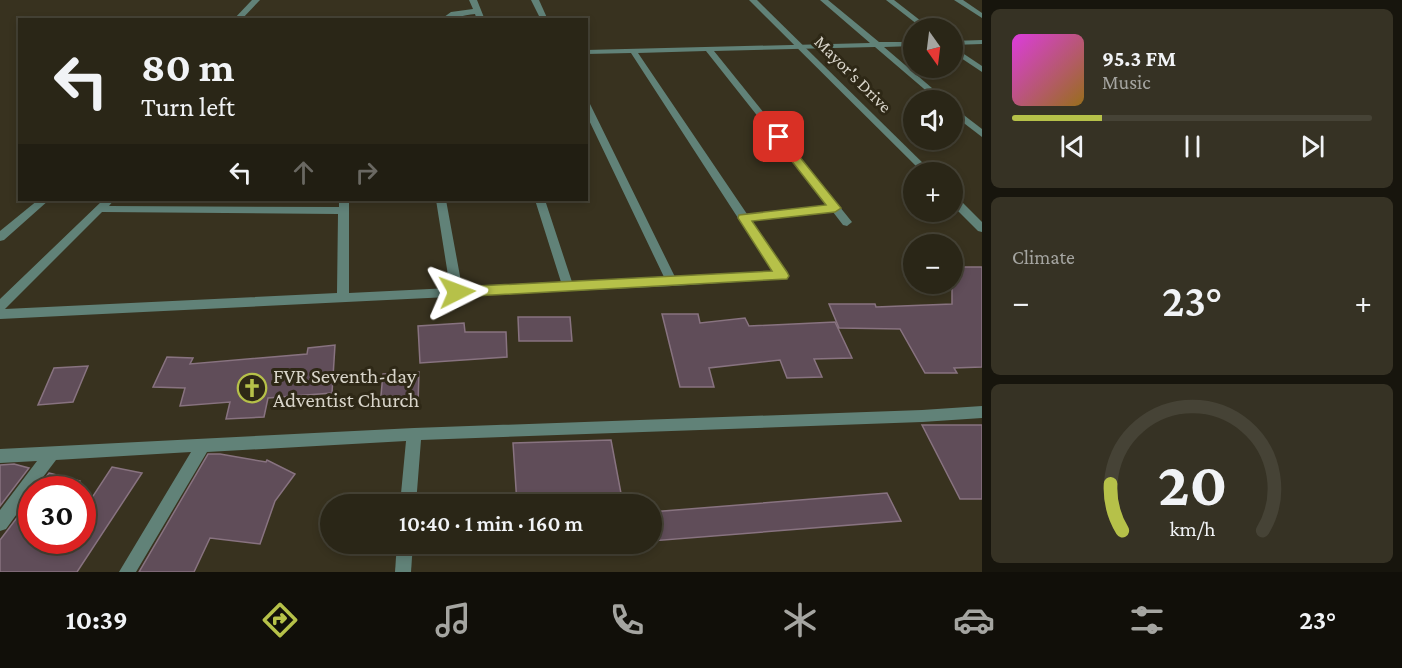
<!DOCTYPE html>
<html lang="en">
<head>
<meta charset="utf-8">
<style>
  :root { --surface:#2a2617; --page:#363224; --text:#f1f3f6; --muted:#a5a5a1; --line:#464336; --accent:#b6c149 }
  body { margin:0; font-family:"Crimson Pro",serif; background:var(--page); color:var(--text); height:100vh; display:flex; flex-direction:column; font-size:22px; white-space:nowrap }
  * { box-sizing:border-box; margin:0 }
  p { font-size:20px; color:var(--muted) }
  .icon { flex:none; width:33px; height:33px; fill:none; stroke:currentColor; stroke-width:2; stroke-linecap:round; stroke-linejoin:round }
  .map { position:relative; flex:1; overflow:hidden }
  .sheet { display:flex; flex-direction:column; gap:9px; padding:9px; background:#17150d; width:420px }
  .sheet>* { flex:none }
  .hud { position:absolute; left:18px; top:18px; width:570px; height:183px; border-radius:0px; box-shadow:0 3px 9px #0003,0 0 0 2px var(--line); background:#2a2617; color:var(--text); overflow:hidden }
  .needle { width:39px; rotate:166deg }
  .fabs { position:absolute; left:903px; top:18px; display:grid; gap:12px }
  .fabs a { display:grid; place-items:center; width:60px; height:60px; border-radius:50%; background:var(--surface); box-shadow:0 3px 9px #0003,0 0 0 2px var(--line); font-size:30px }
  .speed { position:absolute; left:18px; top:476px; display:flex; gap:12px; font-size:30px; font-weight:700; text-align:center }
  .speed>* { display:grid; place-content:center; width:78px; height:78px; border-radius:50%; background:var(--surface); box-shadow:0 3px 9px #0003,0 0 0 2px var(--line); line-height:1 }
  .speed .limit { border:9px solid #d22; background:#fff; color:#111 }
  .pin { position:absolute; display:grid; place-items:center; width:51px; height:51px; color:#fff; margin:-26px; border-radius:12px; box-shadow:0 3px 9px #0006 }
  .me { position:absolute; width:66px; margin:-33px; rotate:87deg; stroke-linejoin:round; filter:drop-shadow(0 0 4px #0008) }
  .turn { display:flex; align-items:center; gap:21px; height:126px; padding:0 24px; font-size:27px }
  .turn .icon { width:78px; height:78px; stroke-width:2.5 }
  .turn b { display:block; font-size:42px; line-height:51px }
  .lanes { display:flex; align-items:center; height:57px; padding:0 24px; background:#0003; justify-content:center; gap:30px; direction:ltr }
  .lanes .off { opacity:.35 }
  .big { font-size:45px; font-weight:600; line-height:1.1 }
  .sheet .tile { flex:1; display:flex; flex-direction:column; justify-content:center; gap:9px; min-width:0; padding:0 21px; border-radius:9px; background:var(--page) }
  .sheet .dial { align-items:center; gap:0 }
  .dial svg { height:156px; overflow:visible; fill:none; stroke:var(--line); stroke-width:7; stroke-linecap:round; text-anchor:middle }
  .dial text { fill:var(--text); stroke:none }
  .song { display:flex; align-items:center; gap:18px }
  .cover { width:72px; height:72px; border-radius:9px; background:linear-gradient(135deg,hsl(300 70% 55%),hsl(40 70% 35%)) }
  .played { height:6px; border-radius:3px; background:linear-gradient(90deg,var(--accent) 25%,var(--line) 25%) }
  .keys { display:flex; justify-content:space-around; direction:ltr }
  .heat { display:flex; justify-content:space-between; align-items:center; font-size:33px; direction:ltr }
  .trip { position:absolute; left:320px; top:494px; width:342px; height:60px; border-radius:30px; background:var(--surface); box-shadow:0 3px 9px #0003,0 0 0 2px var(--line); font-weight:600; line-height:60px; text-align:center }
  .dock { display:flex; height:96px; justify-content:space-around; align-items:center; background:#110f09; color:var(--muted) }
  .dock .icon { width:42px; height:42px }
  .dock .on { color:var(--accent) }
  .dock b { font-size:27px; color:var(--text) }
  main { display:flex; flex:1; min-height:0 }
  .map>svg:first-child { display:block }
</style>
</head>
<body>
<main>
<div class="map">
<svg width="982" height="572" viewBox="0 0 982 572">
  <rect width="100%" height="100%" fill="#38321f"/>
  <g fill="#604d59" stroke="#887380" stroke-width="1.5">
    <path d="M952 267H982V367L954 368 957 373H925L900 329 839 328 829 304H875L876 307 952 304Z"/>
    <path d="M662 314H698L700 323 745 318 749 326 835 322 852 358 814 359 822 377 787 378 780 360 709 368 714 387H680Z"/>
    <path d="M518 317H570L572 341H519Z"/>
    <path d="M464 323 465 332H506L507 357 420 363 418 326Z"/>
    <path d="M335 345 332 393 268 398 264 417 226 419 230 402 180 406 185 388 153 387 167 357 193 358 190 364 307 354 308 348Z"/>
    <path d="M88 366 73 402 38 405 54 368Z"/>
    <path d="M419 372 418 404 380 406 383 374Z"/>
    <path d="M922 425H982V499H960Z"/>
    <path d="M611 440 623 504H517L513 443Z"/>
    <path d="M208 454H220L266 462 267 460 295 474 275 501 260 544 210 538 194 572H139Z"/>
    <path d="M14 464 29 468 0 506V465Z"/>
    <path d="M112 467 142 473 77 572H0V540L32 498V540H82V513Z"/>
    <path d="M49 473 80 481 79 489H37Z"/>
    <path d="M887 493 901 521 651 541V512Z"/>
  </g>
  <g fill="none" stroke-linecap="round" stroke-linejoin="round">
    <g fill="#618278" fill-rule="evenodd">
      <path d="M252 0H260L241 20H233Z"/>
      <path d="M469 0H477L485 20H477L475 14C463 15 451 20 440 20L451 12 473 9Z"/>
      <path d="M531 0H539L548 20H541Z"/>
      <path d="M820 0H828L879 42H914V46L884 47 946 100H937L875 47 714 51 852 222 847 226 843 225 833 212 751 221 786 273 788 276 786 279 672 286 0 319V299L103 200H114L109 206 339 207V200H349V293L450 288 436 200H446L462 287 561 282 535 200H545L572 282 664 277 586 114V101L590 104 675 277 773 272 631 53 586 54V50L870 43ZM706 51 828 205 747 214 638 53ZM102 212 338 214 337 293 5 309Z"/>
      <path d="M886 0H894L930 28H922Z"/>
      <path d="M954 0H963L982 13V18Z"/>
      <path d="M982 40V44L952 45V41Z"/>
      <path d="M952 46 982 66V72L952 52Z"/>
      <path d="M952 106 982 129V137L952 114Z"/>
      <path d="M38 200H49L4 240 0 241V231Z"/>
      <path d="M982 406V418L922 422 421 440 416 504H400L406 441 207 452 136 572H119L191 452 56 460 34 489H32V493L6 529 0 531V510L37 461 0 463V449L414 428 922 410Z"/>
      <path d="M397 543H413L411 572H395Z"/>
    </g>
    <g fill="#618278" fill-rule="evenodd">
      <path d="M749 0H757L932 172H922Z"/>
      <path d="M952 195 956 196 982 222V232L978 231 952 205Z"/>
    </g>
  </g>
  <path fill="#b6c149" stroke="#767d2f" stroke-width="1.5" d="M779 134 782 135 841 208 835 212 752 221 787 272 789 276 787 279 457 297 450 292 457 287 772 271 738 218 739 215 826 205 773 137Z"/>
  <defs>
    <g id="church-ring" transform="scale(1.5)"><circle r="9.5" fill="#2e2816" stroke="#b6c149" stroke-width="1.5"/><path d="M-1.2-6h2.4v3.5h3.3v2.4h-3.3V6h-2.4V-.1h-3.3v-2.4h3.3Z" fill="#b6c149"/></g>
  </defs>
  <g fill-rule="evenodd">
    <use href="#church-ring" x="252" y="388"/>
  </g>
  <g text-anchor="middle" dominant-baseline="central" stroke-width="6" stroke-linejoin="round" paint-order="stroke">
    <g font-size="18" fill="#d8d4c9" stroke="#2e2816">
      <text transform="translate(853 74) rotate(45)">Mayor's Drive</text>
    </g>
    <g font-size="21" fill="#d8d4c9" stroke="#2e2816" text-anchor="start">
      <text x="273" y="376">FVR Seventh-day<tspan x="273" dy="24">Adventist Church</tspan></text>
    </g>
  </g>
</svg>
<div class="fabs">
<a><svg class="needle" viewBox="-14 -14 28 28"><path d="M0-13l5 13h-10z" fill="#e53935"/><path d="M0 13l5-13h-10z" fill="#a5a5a1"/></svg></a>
<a><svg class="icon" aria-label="sound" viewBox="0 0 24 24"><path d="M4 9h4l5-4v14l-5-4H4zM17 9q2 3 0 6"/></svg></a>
<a>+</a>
<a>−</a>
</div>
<div class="speed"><div class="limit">30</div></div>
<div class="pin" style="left:779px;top:137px;background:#d93025"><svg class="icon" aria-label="arrive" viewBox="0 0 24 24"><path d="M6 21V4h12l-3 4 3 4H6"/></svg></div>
<svg class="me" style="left:457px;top:292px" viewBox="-20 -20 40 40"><path d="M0-17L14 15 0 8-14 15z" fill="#b6c149" stroke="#fff" stroke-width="4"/></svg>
<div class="trip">10:40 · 1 min · 160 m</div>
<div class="hud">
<div class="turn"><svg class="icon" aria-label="left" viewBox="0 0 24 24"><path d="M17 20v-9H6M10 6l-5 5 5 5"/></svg><div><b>80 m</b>Turn left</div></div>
<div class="lanes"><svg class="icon" aria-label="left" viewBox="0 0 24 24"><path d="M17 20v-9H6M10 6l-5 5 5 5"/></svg><svg class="icon off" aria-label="ahead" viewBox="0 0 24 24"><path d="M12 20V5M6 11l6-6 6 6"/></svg><svg class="icon off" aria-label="right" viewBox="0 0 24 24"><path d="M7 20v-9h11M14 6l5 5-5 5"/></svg></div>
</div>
</div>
<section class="sheet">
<div class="tile">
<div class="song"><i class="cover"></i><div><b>95.3 FM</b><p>Music</p></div></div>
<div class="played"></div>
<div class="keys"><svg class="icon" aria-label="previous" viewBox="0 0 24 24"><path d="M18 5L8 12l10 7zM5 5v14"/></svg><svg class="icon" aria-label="pause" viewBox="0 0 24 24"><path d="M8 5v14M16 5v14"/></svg><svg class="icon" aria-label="next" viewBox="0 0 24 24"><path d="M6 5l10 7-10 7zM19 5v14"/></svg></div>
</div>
<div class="tile"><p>Climate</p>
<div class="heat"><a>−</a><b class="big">23°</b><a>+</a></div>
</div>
<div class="tile dial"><svg viewBox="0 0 100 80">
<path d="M14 69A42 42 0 1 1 86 69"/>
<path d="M14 69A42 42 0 0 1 8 45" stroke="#b6c149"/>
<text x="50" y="56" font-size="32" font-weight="700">20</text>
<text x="50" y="72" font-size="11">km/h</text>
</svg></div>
</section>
</main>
<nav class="dock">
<b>10:39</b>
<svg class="icon on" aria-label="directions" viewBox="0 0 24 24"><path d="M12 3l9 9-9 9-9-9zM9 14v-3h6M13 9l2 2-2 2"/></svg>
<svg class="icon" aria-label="music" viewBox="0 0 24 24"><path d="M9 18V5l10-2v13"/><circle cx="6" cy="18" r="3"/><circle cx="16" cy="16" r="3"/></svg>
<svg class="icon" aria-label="phone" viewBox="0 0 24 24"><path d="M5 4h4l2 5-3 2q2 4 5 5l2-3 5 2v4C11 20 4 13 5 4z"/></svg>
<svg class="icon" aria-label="climate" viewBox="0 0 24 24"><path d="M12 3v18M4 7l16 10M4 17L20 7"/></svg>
<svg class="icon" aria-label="car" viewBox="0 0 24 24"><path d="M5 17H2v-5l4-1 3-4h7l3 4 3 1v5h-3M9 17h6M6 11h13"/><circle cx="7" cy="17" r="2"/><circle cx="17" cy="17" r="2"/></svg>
<svg class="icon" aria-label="filters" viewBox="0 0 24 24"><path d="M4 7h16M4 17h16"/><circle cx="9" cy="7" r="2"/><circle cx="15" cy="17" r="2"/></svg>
<b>23°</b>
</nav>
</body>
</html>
